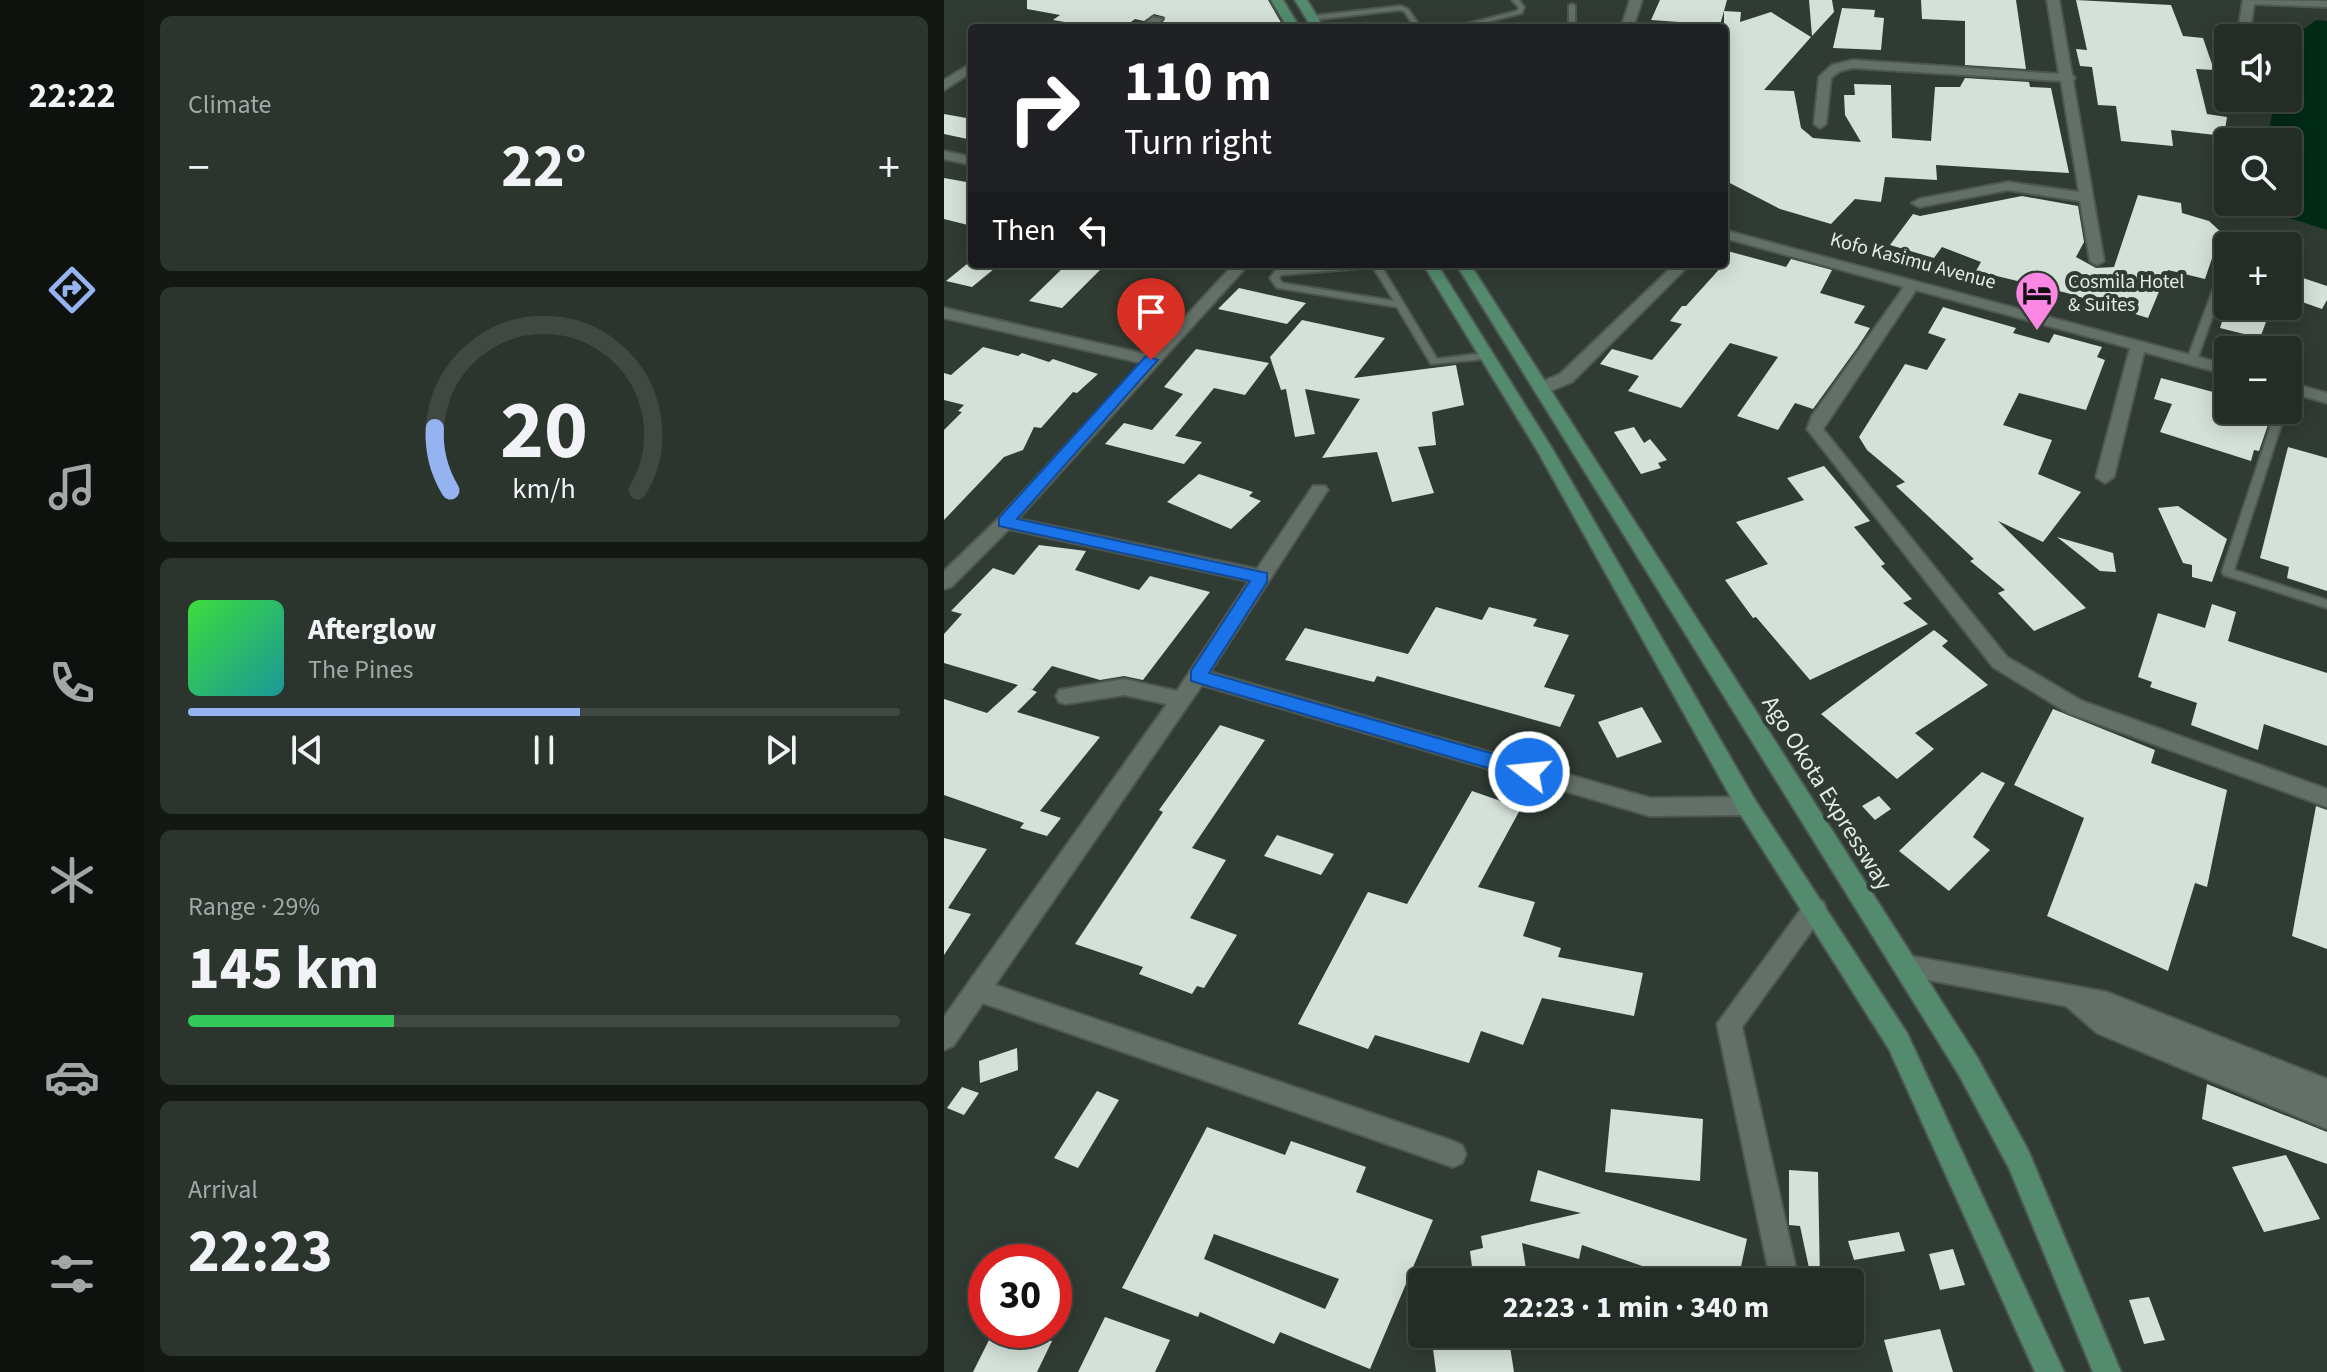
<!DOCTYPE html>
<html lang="en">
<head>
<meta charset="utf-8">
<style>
  :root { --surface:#242c26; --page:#2c342e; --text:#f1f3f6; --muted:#a3a7a7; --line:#414843; --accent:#95b2f1 }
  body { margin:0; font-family:"Source Sans 3",sans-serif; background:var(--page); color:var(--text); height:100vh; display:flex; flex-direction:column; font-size:30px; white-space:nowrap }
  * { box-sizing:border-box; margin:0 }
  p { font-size:26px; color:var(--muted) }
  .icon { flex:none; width:44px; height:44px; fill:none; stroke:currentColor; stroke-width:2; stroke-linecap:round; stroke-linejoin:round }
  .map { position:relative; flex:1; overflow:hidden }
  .details { display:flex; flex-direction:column; gap:16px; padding:16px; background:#141815; width:800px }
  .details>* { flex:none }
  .hud { position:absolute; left:24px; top:24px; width:760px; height:244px; border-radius:8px; box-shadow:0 4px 20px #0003,0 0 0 2px var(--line); background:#202124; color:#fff; overflow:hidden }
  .buttons { position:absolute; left:1270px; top:24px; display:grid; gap:16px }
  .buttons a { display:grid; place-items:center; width:88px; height:88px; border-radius:8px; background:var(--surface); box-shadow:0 4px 20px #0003,0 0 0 2px var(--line); font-size:40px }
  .speed { position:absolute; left:24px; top:1244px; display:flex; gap:16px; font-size:40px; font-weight:700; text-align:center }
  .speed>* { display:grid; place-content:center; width:104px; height:104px; border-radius:50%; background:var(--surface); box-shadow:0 4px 20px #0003,0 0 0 2px var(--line); line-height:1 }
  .speed .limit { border:12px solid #d22; background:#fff; color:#111 }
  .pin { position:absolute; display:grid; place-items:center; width:68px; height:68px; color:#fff; margin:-82px -34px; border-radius:50% 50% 50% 0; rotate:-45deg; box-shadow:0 0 8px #0007 }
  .pin .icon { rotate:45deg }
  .me { position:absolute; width:88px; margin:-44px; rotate:286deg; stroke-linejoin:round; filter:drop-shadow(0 0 6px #0008) }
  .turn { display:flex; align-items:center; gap:28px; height:168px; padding:0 24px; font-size:36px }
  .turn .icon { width:104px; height:104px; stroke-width:2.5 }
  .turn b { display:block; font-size:56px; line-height:68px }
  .then { display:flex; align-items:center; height:76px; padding:0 24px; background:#0003; gap:16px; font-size:30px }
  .big { font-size:60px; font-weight:700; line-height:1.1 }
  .details .tile { flex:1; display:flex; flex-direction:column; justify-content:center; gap:12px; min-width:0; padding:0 28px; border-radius:12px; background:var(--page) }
  .details .dial { align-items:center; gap:0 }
  .dial svg { height:208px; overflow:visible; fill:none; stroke:var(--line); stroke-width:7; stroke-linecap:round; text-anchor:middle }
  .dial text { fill:var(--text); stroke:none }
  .song { display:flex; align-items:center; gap:24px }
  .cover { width:96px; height:96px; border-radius:12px; background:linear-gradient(135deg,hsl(120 70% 55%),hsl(180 70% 35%)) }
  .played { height:8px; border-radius:4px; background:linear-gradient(90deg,var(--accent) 55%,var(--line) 55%) }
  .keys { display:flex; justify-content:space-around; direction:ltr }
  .heat { display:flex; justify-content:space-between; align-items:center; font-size:44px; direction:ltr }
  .charge { height:12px; border-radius:6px; background:linear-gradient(90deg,#34c759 29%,var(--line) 0) }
  .trip { position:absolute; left:464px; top:1268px; width:456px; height:80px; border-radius:8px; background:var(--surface); box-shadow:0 4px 20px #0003,0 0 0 2px var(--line); font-weight:700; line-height:80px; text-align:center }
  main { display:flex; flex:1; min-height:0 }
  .menu { display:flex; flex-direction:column; width:144px; justify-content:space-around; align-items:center; background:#0e120f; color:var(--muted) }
  .menu .icon { width:56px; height:56px }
  .menu .on { color:var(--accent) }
  .menu b { font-size:36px; color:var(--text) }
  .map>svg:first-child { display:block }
</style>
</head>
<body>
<main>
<nav class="menu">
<b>22:22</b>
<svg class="icon on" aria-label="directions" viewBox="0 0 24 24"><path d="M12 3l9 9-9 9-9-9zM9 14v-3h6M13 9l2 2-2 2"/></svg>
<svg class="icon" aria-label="music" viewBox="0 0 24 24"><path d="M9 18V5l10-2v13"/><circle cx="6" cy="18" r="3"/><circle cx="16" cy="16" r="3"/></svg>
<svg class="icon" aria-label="phone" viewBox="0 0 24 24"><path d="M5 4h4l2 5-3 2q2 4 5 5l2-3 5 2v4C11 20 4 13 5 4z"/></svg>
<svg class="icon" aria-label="climate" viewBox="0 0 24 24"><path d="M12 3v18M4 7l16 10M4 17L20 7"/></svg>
<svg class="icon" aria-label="car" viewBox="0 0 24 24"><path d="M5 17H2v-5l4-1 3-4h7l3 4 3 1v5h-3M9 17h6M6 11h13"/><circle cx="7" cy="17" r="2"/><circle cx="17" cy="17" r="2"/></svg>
<svg class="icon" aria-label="filters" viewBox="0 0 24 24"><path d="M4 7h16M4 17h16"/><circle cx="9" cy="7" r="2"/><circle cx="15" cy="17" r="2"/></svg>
</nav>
<section class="details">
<div class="tile"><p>Climate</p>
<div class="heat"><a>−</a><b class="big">22°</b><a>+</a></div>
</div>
<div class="tile dial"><svg viewBox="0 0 100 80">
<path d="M14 69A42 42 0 1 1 86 69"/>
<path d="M14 69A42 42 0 0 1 8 45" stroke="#95b2f1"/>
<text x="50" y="56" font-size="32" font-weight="700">20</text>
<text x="50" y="72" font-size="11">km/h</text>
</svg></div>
<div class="tile">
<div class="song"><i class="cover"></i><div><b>Afterglow</b><p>The Pines</p></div></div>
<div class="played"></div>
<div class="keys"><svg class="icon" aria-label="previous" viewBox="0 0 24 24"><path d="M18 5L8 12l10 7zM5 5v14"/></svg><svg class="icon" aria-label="pause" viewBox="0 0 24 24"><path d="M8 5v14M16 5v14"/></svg><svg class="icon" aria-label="next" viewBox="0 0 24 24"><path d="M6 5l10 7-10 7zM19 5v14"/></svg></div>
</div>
<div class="tile"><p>Range · 29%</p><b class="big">145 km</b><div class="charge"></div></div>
<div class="tile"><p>Arrival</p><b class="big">22:23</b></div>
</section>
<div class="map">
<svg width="1383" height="1372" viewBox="0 0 1383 1372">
  <rect width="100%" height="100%" fill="#303b33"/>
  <path fill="#022b16" d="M1372 20 1383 21V230L1311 207 1312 202H1344V142H1323L1331 98H1344V41Z"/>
  <g fill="#d4e1d8" fill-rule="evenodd">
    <path d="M83 0H324L339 26 235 28 217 24 221 17 210 14 200 21 191 19 179 28H156L109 20 116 15 83 9Z"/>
    <path d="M716 0H783L780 11 797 12 796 22 827 12 867 37 820 90 850 91 857 128 869 138 917 142 901 115 900 95H911L910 84 947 85 948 138 987 141 991 87H1016L1021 78 1085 82 1086 87 1107 88 1125 173 992 165 993 180 941 177 937 202 911 199 887 224 836 209 780 180V11L776 25 707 20Z"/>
    <path d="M865 0H888L890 12 868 36Z"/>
    <path d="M977 0H1072L1082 69 1021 65V21L978 19Z"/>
    <path d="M1132 0 1227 5 1239 36 1259 38 1270 70 1252 69 1263 114 1283 117 1280 136 1227 130 1229 146 1177 141 1172 106 1154 105 1148 67 1136 66 1132 49 1143 50Z"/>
    <path d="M898 8 931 10 930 17 940 18 937 50 889 48Z"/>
    <path d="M0 114 28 119V140L0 134Z"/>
    <path d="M0 178 28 183V226L0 219Z"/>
    <path d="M1194 195 1237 203 1238 213 1265 221 1277 232 1261 279 1224 270 1204 318 1123 293 1032 271 1037 262 998 247 990 258 946 245 969 214 976 216 1078 196 1134 206 1140 242 1132 257 1152 268 1170 267Z"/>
    <path d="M780 250 842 267 847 259 888 270 876 293 921 306 910 323 926 328 913 348 869 409 851 403 834 430 793 416 834 357 786 343 737 408 684 391 695 376 656 364 668 349 708 360 738 324 726 321 738 306H742L780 264Z"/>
    <path d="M23 264H56L28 287 2 281Z"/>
    <path d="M123 264H162L118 308 85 301Z"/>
    <path d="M1344 273 1383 286V300L1378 309 1344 297Z"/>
    <path d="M295 288 362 303 343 324 274 309Z"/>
    <path d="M1283 306H1328L1316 338 1276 328Z"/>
    <path d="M999 307 1072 328 1069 333 1105 343 1110 334 1158 347 1153 357 1161 360 1142 410 1075 393 1059 425 1108 440 1094 474 1137 492 1099 542 1054 521 1142 608 1090 631 1054 593 1061 590 1026 561 1030 559 952 486 961 482 923 450 915 437 961 364 983 370 1002 339 984 333Z"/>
    <path d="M358 320 441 338 410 378 512 365 520 405 488 412 492 445 474 447 490 493 448 502 433 452 378 458 416 399 361 389 371 434 351 437 342 389 337 390 326 357Z"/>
    <path d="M39 347 74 356 78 353 105 362 109 359 154 374 133 393 129 392 97 428 90 427 79 450 60 457 0 520V430L18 412 14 411 20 405 0 400V373L7 375Z"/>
    <path d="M252 349 325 363 301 395 270 388 231 436 258 442 240 464 161 444 180 423 208 430 239 394 220 387Z"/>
    <path d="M1217 378 1284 396V410H1329L1315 451 1310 450 1307 461 1216 432 1228 404 1210 399Z"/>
    <path d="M690 427 700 443 706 439 723 460 714 463 717 468 697 474 670 432Z"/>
    <path d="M1344 447 1383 458V591L1343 578 1345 567 1316 558Z"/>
    <path d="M880 466 926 521 910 527 941 564 937 566 968 599 959 603 984 624 866 680 812 617 809 618 781 580 824 564 792 522 860 500 843 478Z"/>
    <path d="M255 474 309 492 305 496 317 501 287 529 223 502Z"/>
    <path d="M1234 506 1283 539 1268 582 1248 577V565L1239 563 1214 508Z"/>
    <path d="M1113 537 1169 553 1172 572 1156 571Z"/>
    <path d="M95 545 142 551 131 570 195 590 206 576 266 592 199 680 180 676 156 680 108 666 88 690 84 688 93 692 73 712 156 737 96 811 117 818 103 836 76 828 80 823 0 795V699L43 713 74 685 0 663V634L18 614 7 611 49 568 70 575Z"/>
    <path d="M1268 604 1292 612 1284 641 1383 673V746L1320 724 1314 750 1247 725 1253 703 1206 687 1208 682 1194 677 1214 613 1261 628Z"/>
    <path d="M492 607 538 620 545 607 593 619 589 626 625 635 600 687 631 695 616 727 433 676 430 682 341 660 361 628 464 654Z"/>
    <path d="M990 630 1004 641 998 646 1044 685 971 733 990 749 953 779 877 714Z"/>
    <path d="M698 707 718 742 673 758 654 722Z"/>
    <path d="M1109 709 1211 750 1207 763 1283 790 1263 887 1251 883 1224 971 1103 916 1140 818 1070 785Z"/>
    <path d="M276 725 321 740 248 848 282 860 246 918 293 935 260 988 253 986 248 994 195 974 199 967 131 944 219 812 215 810Z"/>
    <path d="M1038 772 1061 783 1029 837 1046 850 1005 891 955 851Z"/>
    <path d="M528 791 577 808 534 887 591 902 579 936 617 948 614 957 699 973 690 1016 598 998 579 1045 537 1031 525 1063 431 1035 424 1049 354 1024 424 892 463 904Z"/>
    <path d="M935 796 947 809 931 820 918 806Z"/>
    <path d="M1372 806 1383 810V949L1348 936Z"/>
    <path d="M333 835 390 854 377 875 320 856Z"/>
    <path d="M0 838 43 849 4 908 27 914 0 955Z"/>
    <path d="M73 1048 74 1070 36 1083 35 1061Z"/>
    <path d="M1263 1084 1383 1132V1164L1258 1119Z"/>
    <path d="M18 1087 35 1093 20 1115 3 1108Z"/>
    <path d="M153 1091 175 1100 134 1168 110 1158Z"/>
    <path d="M667 1109 759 1119 756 1181 661 1172Z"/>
    <path d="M263 1127 341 1155 347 1141 422 1167 412 1192 489 1220 426 1369 336 1332 330 1344 256 1312 254 1317 178 1288ZM270 1234 395 1279 381 1309 260 1259Z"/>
    <path d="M1342 1155 1376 1219 1320 1232 1288 1167Z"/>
    <path d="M594 1170 803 1239 796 1271 786 1268 783 1282H744L638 1245 635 1259 578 1243 584 1282H530L526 1251 539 1248 537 1236 637 1213 586 1201Z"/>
    <path d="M845 1170 874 1172 876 1281 868 1282 856 1226 845 1225Z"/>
    <path d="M955 1232 961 1251 910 1260 904 1241Z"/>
    <path d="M1009 1249 1021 1285 996 1290 985 1254Z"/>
    <path d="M1205 1297 1221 1340 1200 1344 1185 1300Z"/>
    <path d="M161 1317 226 1340 211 1372H134Z"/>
    <path d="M996 1329 1009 1372H949L940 1340Z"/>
    <path d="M50 1330H69L108 1341 93 1372H29Z"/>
    <path d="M501 1334H564L570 1372H492L488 1341 501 1338Z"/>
  </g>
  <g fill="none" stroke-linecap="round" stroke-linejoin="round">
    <g stroke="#4d5750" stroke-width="4">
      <g id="lane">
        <path d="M568 0H575L580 7 578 13 519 28H507L573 11 575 8Z"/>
        <path d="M628 4 631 6V28H625V6Z"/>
        <path d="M457 6 464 9 477 28H471L460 11 456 10 368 20 365 18 368 16Z"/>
        <path d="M403 264H436L493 359 540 353 545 356 540 359 487 364 453 307 335 288 332 287 326 278 331 271 334 270ZM429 267 450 301 338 283 335 278 337 275Z"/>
        <path d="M1281 265 1284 266V272L1253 360 1248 363 1245 362 1243 360 1277 268Z"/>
        <path d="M1332 410H1342L1290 570 1383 600V608L1280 575 1278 572Z"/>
      </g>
    </g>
    <g stroke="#4d5750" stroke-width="4">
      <g id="street">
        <path d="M686 0H698L689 28H677Z"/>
        <path d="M1103 0H1115L1128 75 1131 78 1129 81 1160 261 1153 265 1146 261 1136 201 1064 190 975 207 968 203 975 199 1064 182 1135 192 1117 81 909 68 896 71 887 78 882 124 876 128 870 124 875 77 888 65 909 60 1115 74Z"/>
        <path d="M1299 0 1383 1V7L1310 4 1305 38H1293Z"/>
        <path d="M209 17 219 19 209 28H196Z"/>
        <path d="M28 63V72L0 90V80Z"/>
        <path d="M1289 98H1301V100L1295 104Z"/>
        <path d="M0 151 28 157V165L0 159Z"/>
        <path d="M780 230 1284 365V375L1200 352 1170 477 1161 483 1152 477 1186 348 972 290 879 429 1063 657 1138 701 1383 789V807L1124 713 1049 667 863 429 868 416 960 287 780 238Z"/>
        <path d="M290 264H305L74 519 313 569 369 486H381L384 490 381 494 266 672 706 798 803 797 811 800 814 806 811 812 803 815 706 816 258 685 51 985 509 1141 518 1145 522 1154 518 1163 509 1167 39 1003 9 1046 0 1050V1017L223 704 180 695 122 704 115 702 112 696 115 690 180 679 233 691 305 581 65 529 7 587 0 589V571L55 518 198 363 0 318V308L206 355Z"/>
        <path d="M731 264H746L628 382 604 392H592V384L616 374Z"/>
        <path d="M1344 382 1383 393V403L1344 392Z"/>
        <path d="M871 898 879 901 882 908 879 915 798 1027 855 1282H827L773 1024 863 901Z"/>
        <path d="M961 955 1163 992 1383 1079V1129L1153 1033 1122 1006 953 974 949 966 953 958Z"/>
      </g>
    </g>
    <g stroke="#4d5750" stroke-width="4">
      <g id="secondary">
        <path d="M327 0H339L356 28H344Z"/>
        <path d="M351 0H363L380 28H368Z"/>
        <path d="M479 264H493L609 450 811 800 963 1033 1120 1372H1091L945 1049 795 812 593 450Z"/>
        <path d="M512 264H526L1033 1057 1084 1150 1177 1372H1149L1065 1168 1015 1075Z"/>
      </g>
    </g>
    <use href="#lane" fill="#637067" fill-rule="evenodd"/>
    <use href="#street" fill="#637067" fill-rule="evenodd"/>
    <use href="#secondary" fill="#548b6e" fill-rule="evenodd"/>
  </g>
  <path fill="#1a73e8" stroke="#114b97" stroke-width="2" d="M202 356 214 360 73 519 323 573V582L265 673 585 764 592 766 595 772 592 778 585 780 247 681V671L306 581 55 526V518Z"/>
  <defs>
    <g id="hotel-pin" transform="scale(2.3)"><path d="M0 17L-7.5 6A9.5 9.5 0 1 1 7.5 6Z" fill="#fc86e4" stroke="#303b33"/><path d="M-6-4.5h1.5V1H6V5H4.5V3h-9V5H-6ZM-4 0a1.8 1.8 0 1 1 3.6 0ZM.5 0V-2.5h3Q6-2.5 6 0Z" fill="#111"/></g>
  </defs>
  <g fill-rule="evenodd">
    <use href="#hotel-pin" x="1093" y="293"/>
  </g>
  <g text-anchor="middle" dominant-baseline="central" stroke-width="8" stroke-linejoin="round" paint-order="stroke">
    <g font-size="20" fill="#e5ece7" stroke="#303b33">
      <text transform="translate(969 261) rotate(15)">Kofo Kasimu Avenue</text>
    </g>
    <g font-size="20" fill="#e5ece7" stroke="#303b33" text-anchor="start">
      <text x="1124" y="282">Cosmila Hotel<tspan x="1124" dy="23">&amp; Suites</tspan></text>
    </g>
    <g font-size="24" fill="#e5ece7" stroke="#303b33">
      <text transform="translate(883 793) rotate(58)">Ago Okota Expressway</text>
    </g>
  </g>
</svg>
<div class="buttons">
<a><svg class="icon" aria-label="sound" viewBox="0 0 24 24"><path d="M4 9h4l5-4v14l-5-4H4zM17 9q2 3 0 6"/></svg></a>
<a><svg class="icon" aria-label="search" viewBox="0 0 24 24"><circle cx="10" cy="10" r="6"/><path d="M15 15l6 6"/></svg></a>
<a>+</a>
<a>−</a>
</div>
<div class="speed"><div class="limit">30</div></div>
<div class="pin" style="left:207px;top:360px;background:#d93025"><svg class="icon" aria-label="arrive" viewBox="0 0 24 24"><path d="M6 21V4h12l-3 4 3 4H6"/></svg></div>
<svg class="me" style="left:585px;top:772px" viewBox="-20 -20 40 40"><circle r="17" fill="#1a73e8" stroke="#fff" stroke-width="3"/><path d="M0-11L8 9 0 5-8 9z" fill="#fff"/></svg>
<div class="trip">22:23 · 1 min · 340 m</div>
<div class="hud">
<div class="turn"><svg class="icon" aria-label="right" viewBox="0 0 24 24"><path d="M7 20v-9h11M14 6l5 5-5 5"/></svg><div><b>110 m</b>Turn right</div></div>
<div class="then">Then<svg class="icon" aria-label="left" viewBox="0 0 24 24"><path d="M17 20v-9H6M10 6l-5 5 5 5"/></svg></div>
</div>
</div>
</main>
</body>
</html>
